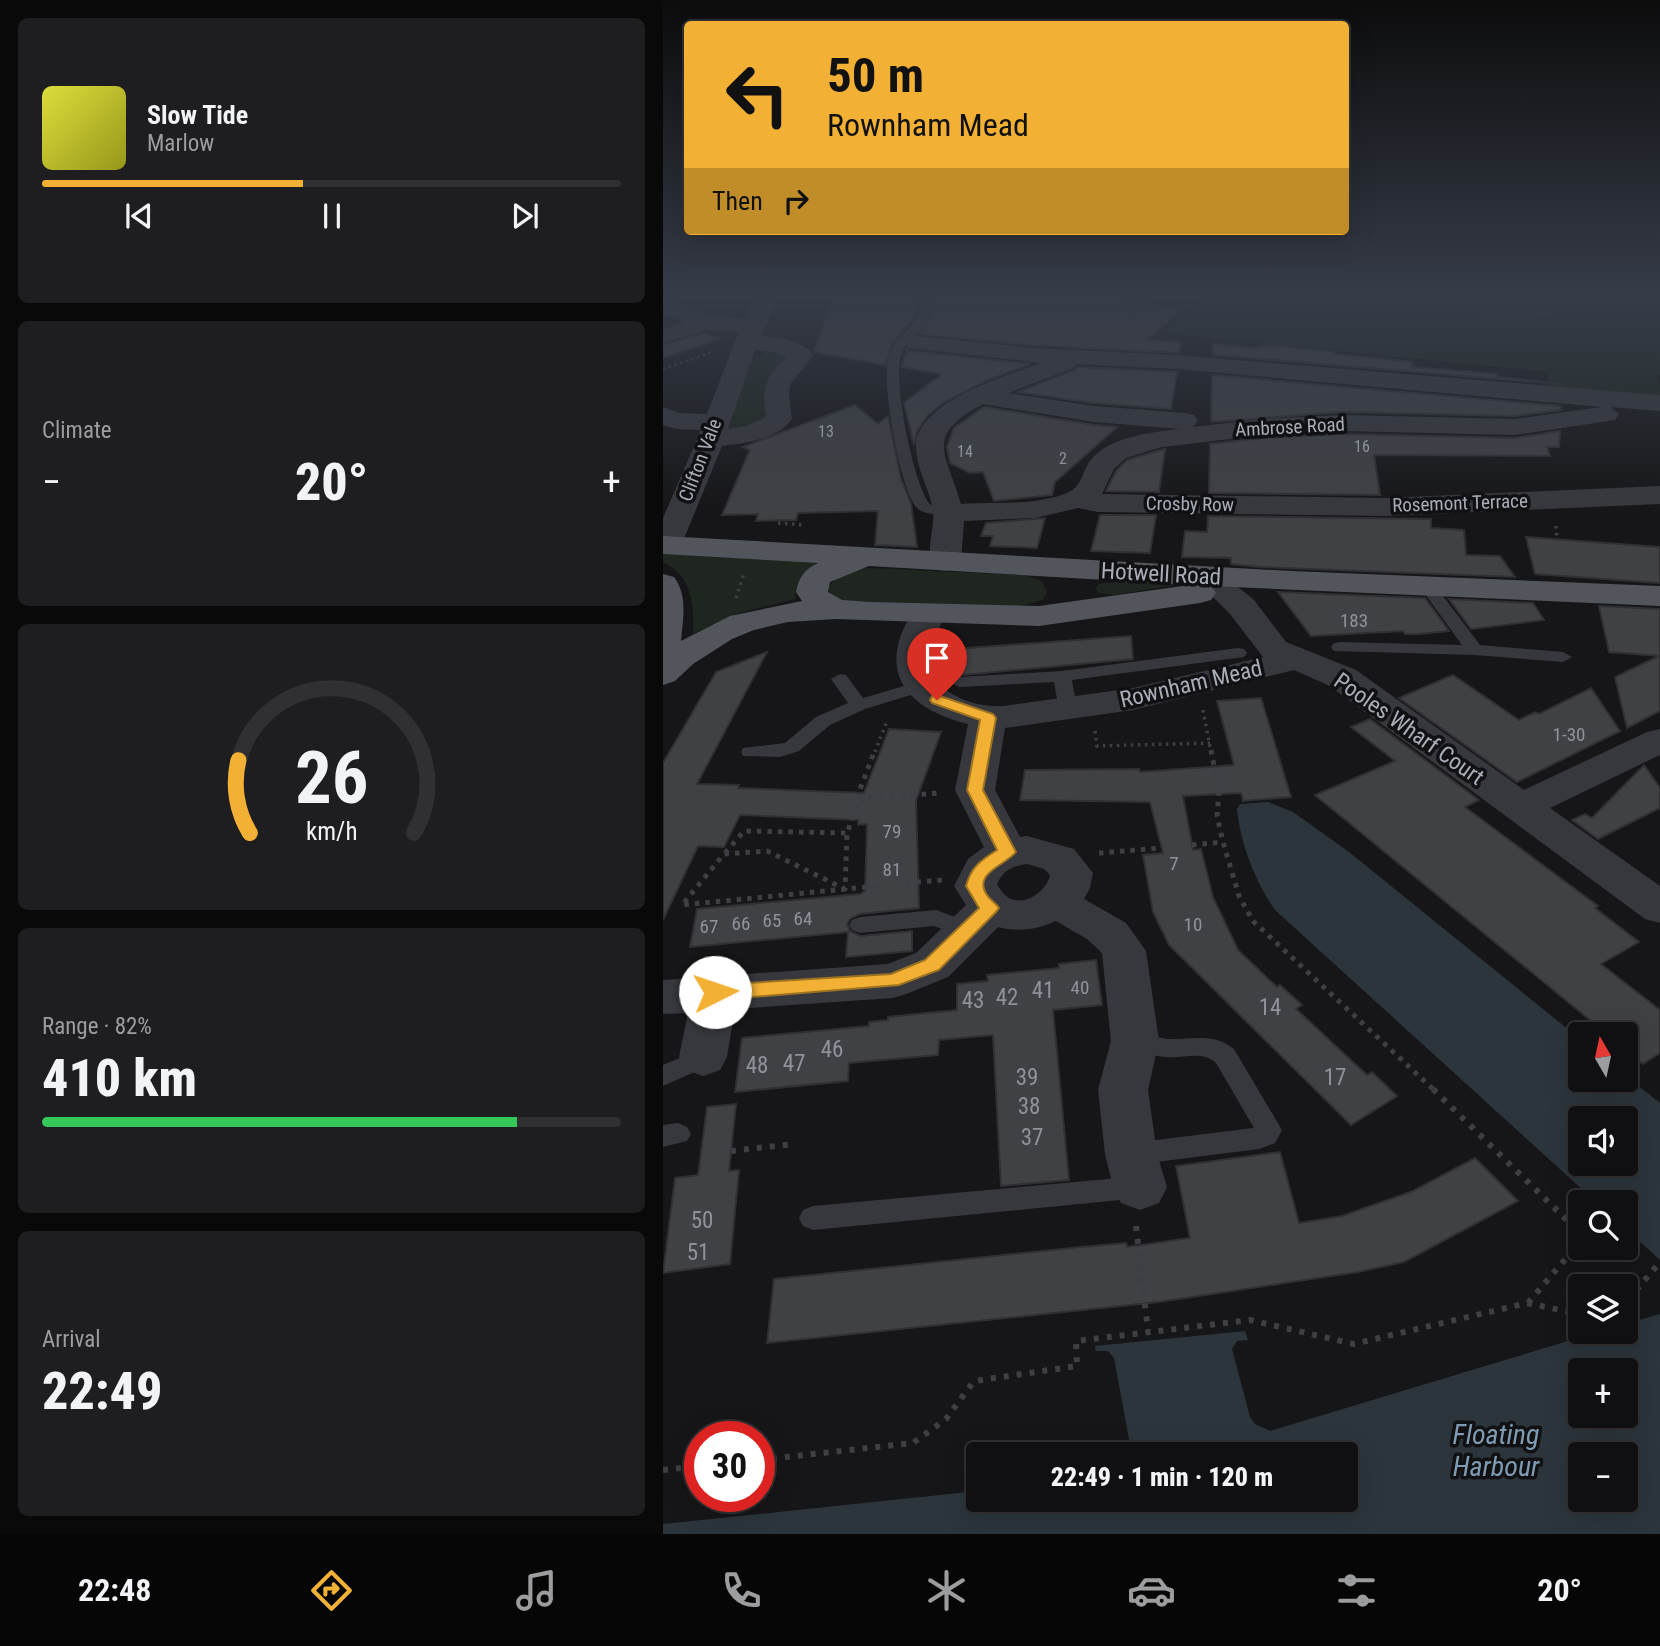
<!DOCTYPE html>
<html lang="en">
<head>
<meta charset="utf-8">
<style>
  :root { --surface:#101012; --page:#1e1e20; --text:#f1f3f6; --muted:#9c9d9f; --line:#303032; --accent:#f2b134 }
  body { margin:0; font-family:"Roboto Condensed",sans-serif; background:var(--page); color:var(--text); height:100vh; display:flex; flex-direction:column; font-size:26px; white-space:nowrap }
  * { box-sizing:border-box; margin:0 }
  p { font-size:23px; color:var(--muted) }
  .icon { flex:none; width:38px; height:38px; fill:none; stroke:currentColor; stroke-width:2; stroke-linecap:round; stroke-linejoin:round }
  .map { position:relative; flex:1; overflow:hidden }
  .drawer { display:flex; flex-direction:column; gap:18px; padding:18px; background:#09090a; width:663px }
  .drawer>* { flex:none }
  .guide { position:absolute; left:21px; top:21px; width:665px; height:214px; border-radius:7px; box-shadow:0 7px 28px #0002,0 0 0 2px var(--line); background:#f2b134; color:#111; overflow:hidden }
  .needle { width:46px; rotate:351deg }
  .tools { position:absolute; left:905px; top:1022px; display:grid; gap:14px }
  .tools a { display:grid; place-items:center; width:70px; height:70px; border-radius:7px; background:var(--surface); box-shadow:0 7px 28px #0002,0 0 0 2px var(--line); font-size:35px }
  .speed { position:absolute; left:21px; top:1421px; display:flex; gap:14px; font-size:35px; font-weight:700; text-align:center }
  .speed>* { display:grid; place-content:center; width:91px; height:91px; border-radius:50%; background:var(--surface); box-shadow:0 7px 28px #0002,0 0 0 2px var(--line); line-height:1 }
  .speed .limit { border:10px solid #d22; background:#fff; color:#111 }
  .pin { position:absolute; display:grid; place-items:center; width:60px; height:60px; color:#fff; margin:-72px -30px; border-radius:50% 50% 50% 0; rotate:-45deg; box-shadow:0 0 7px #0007 }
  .pin .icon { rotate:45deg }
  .me { position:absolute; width:77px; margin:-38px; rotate:86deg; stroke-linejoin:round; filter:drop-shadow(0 0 5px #0008) }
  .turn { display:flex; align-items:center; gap:24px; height:147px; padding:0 28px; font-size:32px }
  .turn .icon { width:91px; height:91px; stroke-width:2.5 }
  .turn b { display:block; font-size:49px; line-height:60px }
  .then { display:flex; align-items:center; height:66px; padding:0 28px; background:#0003; gap:14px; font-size:26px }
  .big { font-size:52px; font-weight:800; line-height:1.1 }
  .drawer .card { flex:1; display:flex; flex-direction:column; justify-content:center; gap:10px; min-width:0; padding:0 24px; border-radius:10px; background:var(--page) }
  .drawer .dial { align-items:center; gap:0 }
  .dial svg { height:182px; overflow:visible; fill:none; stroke:var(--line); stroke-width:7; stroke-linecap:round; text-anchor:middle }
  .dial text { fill:var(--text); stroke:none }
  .song { display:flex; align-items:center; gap:21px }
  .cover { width:84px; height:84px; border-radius:10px; background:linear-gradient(135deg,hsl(60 70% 55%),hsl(60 70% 35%)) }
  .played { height:7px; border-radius:4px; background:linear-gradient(90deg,var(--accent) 45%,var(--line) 45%) }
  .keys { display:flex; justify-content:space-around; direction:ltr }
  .heat { display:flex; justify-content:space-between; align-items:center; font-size:38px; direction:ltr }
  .charge { height:10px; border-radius:5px; background:linear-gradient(90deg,#34c759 82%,var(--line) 0) }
  .trip { position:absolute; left:303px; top:1442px; width:392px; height:70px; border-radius:7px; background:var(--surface); box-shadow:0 7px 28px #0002,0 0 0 2px var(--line); font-weight:800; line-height:70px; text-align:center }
  .tab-bar { display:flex; height:112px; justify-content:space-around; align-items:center; background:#060607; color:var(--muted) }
  .tab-bar .icon { width:49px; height:49px }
  .tab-bar .current { color:var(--accent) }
  .tab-bar b { font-size:32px; color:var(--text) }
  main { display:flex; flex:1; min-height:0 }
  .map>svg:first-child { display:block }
</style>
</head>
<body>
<main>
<section class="drawer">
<div class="card">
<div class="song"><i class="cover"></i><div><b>Slow Tide</b><p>Marlow</p></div></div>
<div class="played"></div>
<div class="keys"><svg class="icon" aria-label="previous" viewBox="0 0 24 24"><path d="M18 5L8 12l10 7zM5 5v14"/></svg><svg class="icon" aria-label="pause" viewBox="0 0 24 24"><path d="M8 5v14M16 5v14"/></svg><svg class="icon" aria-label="next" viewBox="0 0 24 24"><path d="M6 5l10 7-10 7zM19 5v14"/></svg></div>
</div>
<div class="card"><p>Climate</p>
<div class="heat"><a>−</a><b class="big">20°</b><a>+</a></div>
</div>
<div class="card dial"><svg viewBox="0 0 100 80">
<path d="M14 69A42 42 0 1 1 86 69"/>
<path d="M14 69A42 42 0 0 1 9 37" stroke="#f2b134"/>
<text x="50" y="56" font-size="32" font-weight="700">26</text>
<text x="50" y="72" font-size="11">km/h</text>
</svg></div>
<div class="card"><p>Range · 82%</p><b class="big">410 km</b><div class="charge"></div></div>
<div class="card"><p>Arrival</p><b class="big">22:49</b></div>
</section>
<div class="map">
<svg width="997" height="1534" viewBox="0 0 997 1534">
  <rect width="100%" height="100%" fill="#161618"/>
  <g fill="#1e261f">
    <path d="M548 296H997V375H992L997 385V398L883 389 885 372 499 333Z"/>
    <path d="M106 350 127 352 128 360C100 381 101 384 105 418L95 426 60 431 88 361Z"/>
    <path d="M0 550 158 561C143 571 130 580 133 599L72 614 30 634C31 604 30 577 0 562Z"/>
    <path d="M205 568 360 575 379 581 384 593 379 600 348 609 197 602C183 601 172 601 165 589 173 573 189 570 205 568Z"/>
    <path d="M510 579 512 585 451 595 435 593 433 589 435 584 443 583Z"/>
  </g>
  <g fill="#2c353c" fill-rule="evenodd">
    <path d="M605 802 630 812 686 852 917 1039V1080H962L963 1076 997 1103V1260L963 1229 962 1202H933L612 910C593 883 577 843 574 809L577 804ZM917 1118H962V1164H917Z"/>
    <path d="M997 1314V1534H0V1524L315 1491V1500H682V1454H463L466 1439 451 1358 445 1351H433L432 1346 582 1331 585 1340 574 1341 569 1349 587 1417 592 1424 607 1431 935 1332H962L963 1324ZM917 1370H962V1416H917ZM917 1454H962V1500H917Z"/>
  </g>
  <g fill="#404145" stroke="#303034" stroke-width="2">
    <path d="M171 296H257L252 316 228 345 222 365 151 352Z"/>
    <path d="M274 296H438L518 310 484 340 518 342 516 353 369 345 257 334 268 319Z"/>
    <path d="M42 333 57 339 0 358V345Z"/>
    <path d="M550 344 593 348 604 345 672 352 671 354 750 362 748 367 834 374V377L899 384 550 355Z"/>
    <path d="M244 349 246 351 367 364 322 381 281 402 265 415 254 431 251 445 241 403 279 374 239 367Z"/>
    <path d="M415 367 514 372 508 409 431 403 355 392 412 370Z"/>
    <path d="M549 375 898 406V410L852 416 680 412 548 422Z"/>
    <path d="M192 405 215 424 225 416 238 479 248 503 254 547 212 545 215 511 135 513 133 520 93 521 95 514 59 515 87 450 80 447Z"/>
    <path d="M321 407 431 425 454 427 392 482 389 495 331 501 320 472 307 473 287 463 284 447 291 428Z"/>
    <path d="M897 431 896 447H884L887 456 711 455 717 495 546 493 547 444 600 438 680 434 852 438Z"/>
    <path d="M502 449 496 492 443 491 453 471 464 460Z"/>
    <path d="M437 515H493L487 553 428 551Z"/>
    <path d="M545 516 768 519V528L801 530 803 555 837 556 852 577 596 567 568 564V558L519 557 522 531 544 532Z"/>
    <path d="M382 518 374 548 327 546 330 536H318L323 523Z"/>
    <path d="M863 537 997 547V583L872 574Z"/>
    <path d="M615 592 762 598 786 631 757 634H742L740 631 648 636Z"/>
    <path d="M786 599 870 603 881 620 808 629Z"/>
    <path d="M936 606 997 609V711L964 728 952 677 996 656 946 652Z"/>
    <path d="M468 636 470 659 279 677 278 650Z"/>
    <path d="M104 652 34 784 76 785 75 788 201 793 226 729 278 732 253 801 256 908 197 914 188 918 184 924 187 931 197 936 249 931V951L183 957 185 932 27 947 34 909 197 894 202 891 204 824 195 825V820L77 815 61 847 35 846 0 920V763L53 672Z"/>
    <path d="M790 675 856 720 872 712 876 714 928 688 957 731 854 782 736 698Z"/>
    <path d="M598 698 628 797 580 801 578 793 520 796 530 850 538 849 550 897 575 950 614 987 617 985 639 1005 633 1009 704 1075 709 1072 734 1096 688 1125 506 945 490 912 480 855 500 853 487 802 357 800 362 770 476 769 477 772 571 765 554 701Z"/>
    <path d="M707 719 816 800 802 807 935 906 932 908 976 942 938 964 997 1010V1053L980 1064 962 1050V1034H944L652 795 732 761 688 727Z"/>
    <path d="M981 765 997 788V808L935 839 909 820 922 814 929 818Z"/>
    <path d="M433 960 439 1005 390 1010 406 1180 338 1186 330 1035 276 1040 275 1055 186 1063 185 1081 72 1092 79 1038 206 1026V1022L225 1020V1017L294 1010V984L325 981 324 975 396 968V964Z"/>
    <path d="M73 1104 66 1171 76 1170 67 1264 0 1273 12 1178 35 1175 44 1107Z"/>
    <path d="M617 1152 636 1223 679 1216 750 1191 812 1158 855 1201 741 1262 695 1272 496 1302 104 1343 111 1279 418 1247 463 1243 464 1247 527 1238 513 1166Z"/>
  </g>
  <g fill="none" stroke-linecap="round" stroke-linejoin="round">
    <g stroke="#3d3f44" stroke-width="2.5" stroke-dasharray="2.5 3.5" stroke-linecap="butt">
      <path d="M819 319 917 310 974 296"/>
      <path d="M444 334 495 296"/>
      <path d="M0 369 49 352"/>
    </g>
    <g stroke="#3d3f44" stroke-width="3.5" stroke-dasharray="2.5 4.5" stroke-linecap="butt">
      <path d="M115 523 140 525"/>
      <path d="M893 526 894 539"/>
      <path d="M73 598 81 573"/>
      <path d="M540 710 548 752"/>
      <path d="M432 731 434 746 547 743"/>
      <path d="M212 752 224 721"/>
    </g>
    <g stroke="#3d3f44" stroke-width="5" stroke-dasharray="4.5 6" stroke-linecap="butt">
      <path d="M548 750 556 791 554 816 560 842 576 896 590 921 772 1091"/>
      <path d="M197 799V789L212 750"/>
      <path d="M529 845 560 842"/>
      <path d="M62 853 81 831 184 833"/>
      <path d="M436 853 498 848"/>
      <path d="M243 883 279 880"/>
      <path d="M214 886 19 905 61 854 104 851 182 889 184 833 197 799 276 793"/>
    </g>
    <g stroke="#3d3f44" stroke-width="6" stroke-dasharray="5 8" stroke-linecap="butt">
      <path d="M770 1089 917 1233"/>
      <path d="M68 1151 131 1144"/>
      <path d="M473 1226 485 1331"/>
      <path d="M962 1297 975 1288 997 1262"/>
      <path d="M865 1303 917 1242"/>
      <path d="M96 1460 250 1443 283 1419 311 1381 414 1366 413 1341 587 1320 691 1344 864 1303 917 1314"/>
      <path d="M0 1470 37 1466"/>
    </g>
    <g fill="#37383d" fill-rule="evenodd">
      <path d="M260 296H272C267 336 247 329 238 355 229 378 251 489 268 505L289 506 291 509 289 512C279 515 261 516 253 507 237 488 217 379 226 355 236 328 255 334 260 296Z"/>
      <path d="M765 582 771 584 817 645 900 652 909 657 900 662 812 655 671 651 668 647 671 643 677 642 799 645 757 587Z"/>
      <path d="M575 648 581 649 584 653 581 657 409 680 414 710 405 715 396 710 391 682 296 687 287 682 296 677 399 671Z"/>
      <path d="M177 674 183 675 200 698 258 681 267 686 264 690 202 709 167 725 136 751 117 757 80 756 78 752 80 748 122 743 153 717 185 703 168 679Z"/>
      <path d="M273 910 313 925 316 931 313 937 305 939 271 926 197 933 189 930 186 925 189 920 197 917Z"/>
      <path d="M472 1032C483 1034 494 1038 505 1039 529 1040 550 1032 571 1049L619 1130 612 1143 596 1149 469 1165 460 1162 456 1154 460 1146 469 1143 591 1128 553 1063C539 1050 521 1059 503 1057 490 1056 476 1052 464 1048L460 1041 464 1034Z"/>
      <path d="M40 1048 49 1050 52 1057 49 1064 0 1086V1065Z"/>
      <path d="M15 1123 24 1127 28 1134 24 1141 0 1147V1125Z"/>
      <path d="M477 1176 486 1179 490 1187 486 1195 477 1198 150 1230 140 1226 136 1218 140 1210 150 1206Z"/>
    </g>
    <g fill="#37383d" fill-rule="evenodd">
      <path d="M93 296H115L98 336C114 338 140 340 150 355 129 389 122 371 129 419 114 440 83 443 59 446L18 546 14 553 0 554V518L38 430 13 429 0 425V407L17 413 44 414 76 331 44 330 0 343V329L21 322 0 314V299L46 316 83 318ZM92 350 111 352 124 357C102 375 99 389 103 417L83 426 65 429Z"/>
      <path d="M254 336 369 348 513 355 997 395V411L947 407 956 414 952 420 852 435 680 431 600 435 499 447 463 458 451 469 439 494 722 498 997 486V504L722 516 435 512 415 508 372 518 301 521 298 562 293 569 282 571 271 569C261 555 272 528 270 511 267 490 254 470 253 449 250 402 345 375 379 363L246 348 242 343 246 338ZM413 364 513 369 939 407 852 419 680 415 600 419 530 427 535 421 531 415 522 413 431 406 345 393 411 368ZM320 404 431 422 517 429C488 432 445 437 427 461 419 472 419 486 406 492 375 506 331 502 298 504 283 452 260 436 320 404Z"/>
      <path d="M559 580 570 583 591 600 623 642 693 670 861 790 984 732 997 729V755L887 808 997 886V923L982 919 667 686 631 670 470 710 342 728 332 790 357 837 364 836 411 849 430 873 427 888 421 899 463 923 483 951 496 1041 485 1090 494 1154 504 1187 496 1203 477 1210 458 1203 450 1187 442 1154 435 1090 448 1041 439 953 424 939 393 921C374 930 354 932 335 927L285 977 246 993 230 998 72 1009 64 1057 57 1070 40 1076 23 1070 16 1057 25 1013 0 1014V980L225 964 253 953 303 905 291 886 305 859 321 847 292 790 305 724C240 708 211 668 253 607L265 604 277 607 282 614C270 646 255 676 293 696 308 704 324 707 341 706L470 688 600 657 567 614 543 590 548 583ZM364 864 381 869 387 875C384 891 362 907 346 898 341 895 337 889 334 885 339 870 350 866 364 864Z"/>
    </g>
    <path fill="#53555c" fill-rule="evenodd" d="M0 536 629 571 997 586V606L548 586 553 593 548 600 537 603 376 626 173 619 125 622 91 630 69 639 30 664 12 681 0 685V574L11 577C25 596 20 619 18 641L67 616 139 601 133 592C135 578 142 569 155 563L0 554ZM206 566 527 585 376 606 207 602 179 600 165 592 167 582Z"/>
  </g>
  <linearGradient id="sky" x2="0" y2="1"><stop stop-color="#0c0c0d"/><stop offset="0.58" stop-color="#363c48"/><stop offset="1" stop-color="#363c48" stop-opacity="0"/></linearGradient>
  <rect width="997" height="511" fill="url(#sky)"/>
  <path fill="#f2b134" stroke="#9d7322" stroke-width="2" d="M274 695 330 714 333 718 320 790 353 852C343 865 309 873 324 895 327 900 333 903 336 908L333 912 276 970 236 985 52 1000 45 997 42 992 45 987 52 985 228 974 262 960 316 908 303 886C308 867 318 860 334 850L304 790 317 720 269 703 267 700 269 696Z"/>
  <g text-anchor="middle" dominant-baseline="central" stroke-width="7" stroke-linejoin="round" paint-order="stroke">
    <g font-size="16" fill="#8e929b">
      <text x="163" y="431">13</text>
      <text x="699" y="446">16</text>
      <text x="302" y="451">14</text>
      <text x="400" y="458">2</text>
    </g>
    <g font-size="19" fill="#a8adb8" stroke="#111113">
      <text transform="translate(627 427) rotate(-3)">Ambrose Road</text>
      <text transform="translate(37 460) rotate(-69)">Clifton Vale</text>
      <text transform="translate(797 503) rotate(-2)">Rosemont Terrace</text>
      <text transform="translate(527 504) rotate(1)">Crosby Row</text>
    </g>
    <g font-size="19" fill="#8e929b">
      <text x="691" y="620">183</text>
      <text x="906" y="734">1-30</text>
      <text x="229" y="831">79</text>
      <text x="511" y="863">7</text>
      <text x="229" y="869">81</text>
      <text x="140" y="918">64</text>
      <text x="109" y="920">65</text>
      <text x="78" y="923">66</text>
      <text x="530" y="924">10</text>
      <text x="46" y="926">67</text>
      <text x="417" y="987">40</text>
    </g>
    <g font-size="23" fill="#a8adb8" stroke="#111113">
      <text transform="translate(498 574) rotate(3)">Hotwell Road</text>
      <text transform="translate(528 684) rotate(-13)">Rownham Mead</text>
      <text transform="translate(746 729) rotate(35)">Pooles Wharf Court</text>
    </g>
    <g font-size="23" fill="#8e929b">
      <text x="380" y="990">41</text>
      <text x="344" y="997">42</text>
      <text x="310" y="1000">43</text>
      <text x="607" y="1007">14</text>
      <text x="169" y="1049">46</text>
      <text x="131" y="1063">47</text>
      <text x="94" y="1065">48</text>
      <text x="364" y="1077">39</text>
      <text x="672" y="1077">17</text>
      <text x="366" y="1106">38</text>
      <text x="369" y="1137">37</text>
      <text x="39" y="1220">50</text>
      <text x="35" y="1252">51</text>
    </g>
    <g font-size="28" font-style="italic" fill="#7f9bb3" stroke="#111113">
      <text x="833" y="1434">Floating<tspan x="833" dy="32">Harbour</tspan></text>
    </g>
  </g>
</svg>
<div class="tools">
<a><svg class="needle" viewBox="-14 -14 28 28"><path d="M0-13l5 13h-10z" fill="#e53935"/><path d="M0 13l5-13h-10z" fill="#9c9d9f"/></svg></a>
<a><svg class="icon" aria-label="sound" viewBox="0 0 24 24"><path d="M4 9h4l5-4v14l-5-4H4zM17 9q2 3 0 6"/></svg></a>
<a><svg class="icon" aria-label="search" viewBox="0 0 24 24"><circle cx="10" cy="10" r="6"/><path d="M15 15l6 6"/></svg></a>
<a><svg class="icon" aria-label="layers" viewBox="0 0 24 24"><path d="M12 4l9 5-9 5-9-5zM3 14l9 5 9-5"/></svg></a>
<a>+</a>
<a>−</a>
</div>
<div class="speed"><div class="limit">30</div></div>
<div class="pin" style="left:274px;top:700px;background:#d93025"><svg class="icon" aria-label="arrive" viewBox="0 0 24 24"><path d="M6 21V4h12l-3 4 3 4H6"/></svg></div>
<svg class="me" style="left:52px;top:992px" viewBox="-20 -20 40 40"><circle r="19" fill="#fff"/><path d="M0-13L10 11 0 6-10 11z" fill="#f2b134"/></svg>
<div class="trip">22:49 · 1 min · 120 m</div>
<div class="guide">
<div class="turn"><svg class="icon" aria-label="left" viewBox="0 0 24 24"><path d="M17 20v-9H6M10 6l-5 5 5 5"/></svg><div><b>50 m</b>Rownham Mead</div></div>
<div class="then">Then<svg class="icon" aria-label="right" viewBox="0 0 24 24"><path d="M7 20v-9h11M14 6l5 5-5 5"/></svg></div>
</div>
</div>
</main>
<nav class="tab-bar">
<b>22:48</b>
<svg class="icon current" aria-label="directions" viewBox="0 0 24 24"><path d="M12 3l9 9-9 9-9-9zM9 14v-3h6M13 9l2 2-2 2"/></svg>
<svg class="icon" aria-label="music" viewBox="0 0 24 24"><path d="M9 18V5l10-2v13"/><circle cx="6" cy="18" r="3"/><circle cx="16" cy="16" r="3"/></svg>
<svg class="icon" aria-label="phone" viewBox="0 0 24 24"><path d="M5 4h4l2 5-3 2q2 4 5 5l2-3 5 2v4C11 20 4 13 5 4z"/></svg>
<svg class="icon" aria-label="climate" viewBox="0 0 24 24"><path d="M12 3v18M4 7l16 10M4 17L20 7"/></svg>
<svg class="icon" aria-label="car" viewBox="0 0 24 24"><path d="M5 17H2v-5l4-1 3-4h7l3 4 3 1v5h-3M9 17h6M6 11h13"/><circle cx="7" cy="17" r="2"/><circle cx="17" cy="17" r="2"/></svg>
<svg class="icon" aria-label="filters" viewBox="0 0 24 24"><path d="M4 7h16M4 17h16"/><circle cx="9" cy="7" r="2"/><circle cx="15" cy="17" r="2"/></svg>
<b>20°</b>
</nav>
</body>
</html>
